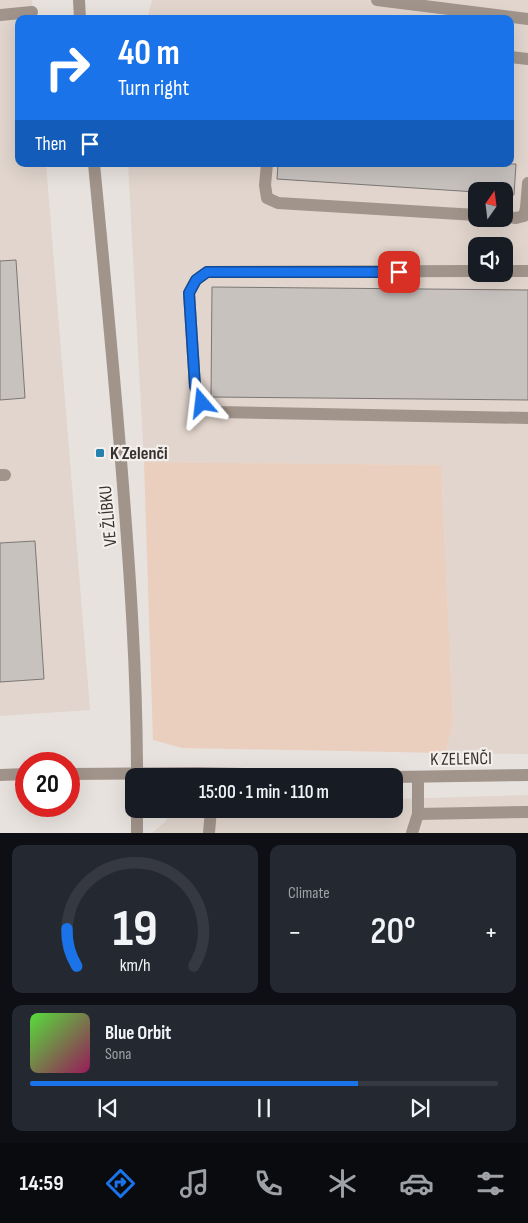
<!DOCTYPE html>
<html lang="en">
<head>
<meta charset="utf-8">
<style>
  :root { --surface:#171b24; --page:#242831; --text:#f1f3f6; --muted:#9ea1a6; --line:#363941; --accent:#1a73e8 }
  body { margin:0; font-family:"Sofia Sans Condensed",sans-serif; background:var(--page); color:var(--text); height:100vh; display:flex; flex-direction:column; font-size:19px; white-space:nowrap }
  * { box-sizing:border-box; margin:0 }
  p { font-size:16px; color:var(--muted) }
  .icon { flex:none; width:28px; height:28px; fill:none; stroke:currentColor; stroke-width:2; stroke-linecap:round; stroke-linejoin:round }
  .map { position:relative; height:833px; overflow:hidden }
  .panel { display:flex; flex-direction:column; gap:12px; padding:12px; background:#0d0f14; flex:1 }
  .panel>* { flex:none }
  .top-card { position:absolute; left:15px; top:15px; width:499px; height:152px; border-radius:10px; box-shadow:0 5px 20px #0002; background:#1a73e8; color:#fff; overflow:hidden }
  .needle { width:32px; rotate:14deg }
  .tools { position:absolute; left:468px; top:182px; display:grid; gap:10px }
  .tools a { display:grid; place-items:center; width:45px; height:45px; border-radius:10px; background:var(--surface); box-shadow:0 5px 20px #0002; font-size:25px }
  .speed { position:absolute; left:15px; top:752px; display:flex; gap:10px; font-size:25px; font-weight:700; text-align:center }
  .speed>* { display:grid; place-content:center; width:65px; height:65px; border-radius:50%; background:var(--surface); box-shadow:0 5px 20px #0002; line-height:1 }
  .speed .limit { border:8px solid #d22; background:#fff; color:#111 }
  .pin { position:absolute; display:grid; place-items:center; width:42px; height:42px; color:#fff; margin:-21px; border-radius:10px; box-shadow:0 2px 8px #0006 }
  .me { position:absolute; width:55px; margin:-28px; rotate:343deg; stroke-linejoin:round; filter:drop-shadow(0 0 4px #0008) }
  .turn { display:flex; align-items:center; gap:18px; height:105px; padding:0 20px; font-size:22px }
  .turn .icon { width:65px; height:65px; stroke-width:2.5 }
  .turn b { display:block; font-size:35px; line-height:42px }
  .then { display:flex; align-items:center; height:48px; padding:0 20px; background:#0003; gap:10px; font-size:19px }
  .big { font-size:38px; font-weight:600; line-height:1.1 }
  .panel .tile { flex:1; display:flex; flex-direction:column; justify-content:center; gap:8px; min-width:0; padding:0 18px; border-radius:10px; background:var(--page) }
  .panel .dial { align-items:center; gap:0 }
  .dial svg { height:130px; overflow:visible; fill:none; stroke:var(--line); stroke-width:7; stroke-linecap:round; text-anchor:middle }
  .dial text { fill:var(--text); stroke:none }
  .song { display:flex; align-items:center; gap:15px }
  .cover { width:60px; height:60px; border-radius:8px; background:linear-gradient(135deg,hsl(110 70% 55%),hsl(330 70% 35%)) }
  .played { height:5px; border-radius:2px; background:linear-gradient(90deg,var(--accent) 70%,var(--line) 70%) }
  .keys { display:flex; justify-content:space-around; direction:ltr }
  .heat { display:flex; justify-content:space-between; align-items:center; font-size:28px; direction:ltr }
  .panel .tiles { flex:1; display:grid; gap:12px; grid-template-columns:1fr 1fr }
  .tile:last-child { grid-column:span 2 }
  .trip { position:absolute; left:125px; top:768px; width:278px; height:50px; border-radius:10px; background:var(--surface); box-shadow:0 5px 20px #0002; font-weight:600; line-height:50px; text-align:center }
  .tabs { display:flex; height:80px; justify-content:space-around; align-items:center; background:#090b0e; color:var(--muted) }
  .tabs .icon { width:35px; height:35px }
  .tabs .current { color:var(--accent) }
  .tabs b { font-size:22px; color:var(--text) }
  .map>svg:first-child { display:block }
</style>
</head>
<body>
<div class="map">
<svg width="528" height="833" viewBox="0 0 528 833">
  <rect width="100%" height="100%" fill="#e7e2de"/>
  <g fill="#e1d5cd" fill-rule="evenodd">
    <path d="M0 0H32L34 19H19V164H46L90 710 0 716Z"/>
    <path d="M152 0H528V754L446 753 453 720 441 465 144 462 128 164H510V19H147ZM476 191H504V219H476ZM476 246H504V274H476Z"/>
    <path d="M528 795V833H152L166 821 170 810 173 809H394V799Z"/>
  </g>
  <path fill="#eacfbe" d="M144 462 441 465 453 721 446 753 182 748 153 740Z"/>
  <g fill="#c8c2bf" stroke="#7c7774">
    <path d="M278 164H516L514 195 504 194V191H476V192L277 179Z"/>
    <path d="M16 260 25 398 0 400V261Z"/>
    <path d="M212 287 528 290V400L211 397Z"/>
    <path d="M35 541 44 679 0 682V543Z"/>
  </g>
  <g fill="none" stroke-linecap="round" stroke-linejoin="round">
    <g stroke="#a1948b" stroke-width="12">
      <path d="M79 0 80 19"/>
      <path d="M377 0 528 19"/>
      <path d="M0 15 32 12"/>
      <path d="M510 57 528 59"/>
      <path d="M94 164C104 267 114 370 122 473 130 574 137 675 137 776"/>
      <path d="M267 164 265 185 267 198 278 203 476 215"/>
      <path d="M504 217 516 218 524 216 526 208 528 183"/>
      <path d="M476 271 207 272 196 280 189 293 195 387 202 403 219 412 528 418"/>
      <path d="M504 271H528"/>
      <path d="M0 475H5"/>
      <path d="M69 774 196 773 344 776"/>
      <path d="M0 775 26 774"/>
      <path d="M394 777 528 775"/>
      <path d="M418 777V814L528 812"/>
      <path d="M137 833V809"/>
      <path d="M209 833 211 809"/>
      <path d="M412 833 418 814"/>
    </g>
  </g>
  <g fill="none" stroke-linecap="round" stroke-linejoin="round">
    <g stroke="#114b97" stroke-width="12">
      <path id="route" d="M202 403 195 386 189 293 196 280 207 272H399"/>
    </g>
    <use href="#route" stroke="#1a73e8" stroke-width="9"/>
  </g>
  <rect fill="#2582af" stroke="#f4efeb" stroke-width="2" x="95" y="448" width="10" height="10" rx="2.5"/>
  <g text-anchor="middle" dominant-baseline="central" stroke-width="4.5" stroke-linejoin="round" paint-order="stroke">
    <g font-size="18" font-weight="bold" fill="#353231" stroke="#f4efeb" text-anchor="start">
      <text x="110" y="453">K Zelenči</text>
    </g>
    <g font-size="18" fill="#353231" stroke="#f4efeb">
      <text transform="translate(108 516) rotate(-95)">VE ŽLÍBKU</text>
      <text transform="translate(461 759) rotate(-1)">K ZELENČI</text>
    </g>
  </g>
</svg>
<div class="tools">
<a><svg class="needle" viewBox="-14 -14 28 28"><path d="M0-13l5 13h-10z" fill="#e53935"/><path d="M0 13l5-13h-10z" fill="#9ea1a6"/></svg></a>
<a><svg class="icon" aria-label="sound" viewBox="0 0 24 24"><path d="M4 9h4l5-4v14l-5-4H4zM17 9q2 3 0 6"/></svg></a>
</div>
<div class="speed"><div class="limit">20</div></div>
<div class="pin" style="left:399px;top:272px;background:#d93025"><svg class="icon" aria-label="arrive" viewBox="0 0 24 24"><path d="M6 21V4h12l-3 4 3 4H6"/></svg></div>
<svg class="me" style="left:202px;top:403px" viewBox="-20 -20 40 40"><path d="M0-17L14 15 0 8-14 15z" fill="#1a73e8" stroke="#fff" stroke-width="4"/></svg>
<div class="trip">15:00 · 1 min · 110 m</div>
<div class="top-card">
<div class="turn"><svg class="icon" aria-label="right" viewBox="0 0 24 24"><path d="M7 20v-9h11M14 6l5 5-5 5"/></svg><div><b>40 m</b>Turn right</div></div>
<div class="then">Then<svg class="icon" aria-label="arrive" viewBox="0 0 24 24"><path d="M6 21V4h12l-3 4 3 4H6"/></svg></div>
</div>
</div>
<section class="panel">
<div class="tiles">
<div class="tile dial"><svg viewBox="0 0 100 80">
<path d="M14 69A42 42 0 1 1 86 69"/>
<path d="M14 69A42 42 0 0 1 8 46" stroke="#1a73e8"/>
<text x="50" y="56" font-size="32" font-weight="700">19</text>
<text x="50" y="72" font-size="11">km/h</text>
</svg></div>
<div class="tile"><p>Climate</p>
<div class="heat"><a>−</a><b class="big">20°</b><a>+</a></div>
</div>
<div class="tile">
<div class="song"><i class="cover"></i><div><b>Blue Orbit</b><p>Sona</p></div></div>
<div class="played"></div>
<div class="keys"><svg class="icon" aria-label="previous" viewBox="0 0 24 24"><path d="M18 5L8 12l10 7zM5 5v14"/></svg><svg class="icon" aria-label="pause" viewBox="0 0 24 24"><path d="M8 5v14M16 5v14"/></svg><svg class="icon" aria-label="next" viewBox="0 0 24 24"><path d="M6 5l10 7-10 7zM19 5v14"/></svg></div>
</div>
</div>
</section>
<nav class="tabs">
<b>14:59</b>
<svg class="icon current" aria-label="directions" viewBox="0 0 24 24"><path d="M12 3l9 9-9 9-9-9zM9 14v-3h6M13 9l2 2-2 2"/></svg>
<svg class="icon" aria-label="music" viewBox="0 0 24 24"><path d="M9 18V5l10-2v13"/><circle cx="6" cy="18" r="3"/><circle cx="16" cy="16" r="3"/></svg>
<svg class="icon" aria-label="phone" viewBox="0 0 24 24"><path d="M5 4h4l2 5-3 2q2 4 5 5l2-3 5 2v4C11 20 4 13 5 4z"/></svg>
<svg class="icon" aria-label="climate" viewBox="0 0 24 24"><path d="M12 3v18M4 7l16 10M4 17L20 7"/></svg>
<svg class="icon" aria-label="car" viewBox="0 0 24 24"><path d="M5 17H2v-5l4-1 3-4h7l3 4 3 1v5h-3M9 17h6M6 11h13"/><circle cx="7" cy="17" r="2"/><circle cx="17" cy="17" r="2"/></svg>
<svg class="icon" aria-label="filters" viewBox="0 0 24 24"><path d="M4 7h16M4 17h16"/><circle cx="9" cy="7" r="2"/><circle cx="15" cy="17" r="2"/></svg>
</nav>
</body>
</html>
